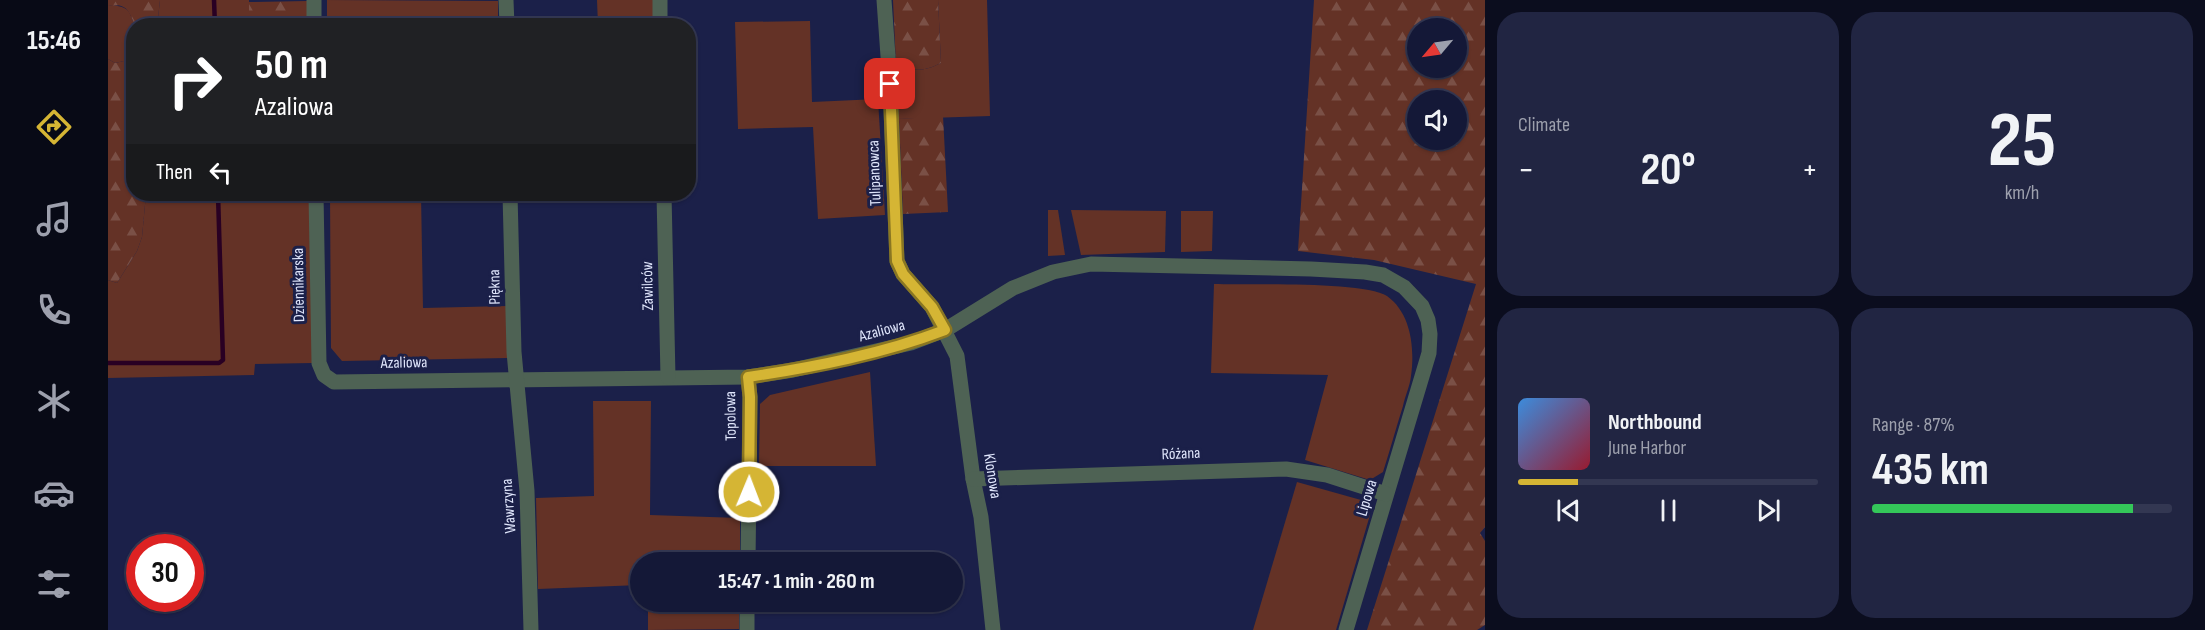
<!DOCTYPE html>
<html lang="en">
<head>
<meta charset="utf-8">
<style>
  :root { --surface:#141837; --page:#212542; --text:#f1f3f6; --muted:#9da0ad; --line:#333752; --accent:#d5b534 }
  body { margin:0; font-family:"Sofia Sans Condensed",sans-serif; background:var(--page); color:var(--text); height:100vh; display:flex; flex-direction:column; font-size:22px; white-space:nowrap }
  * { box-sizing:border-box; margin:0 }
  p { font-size:20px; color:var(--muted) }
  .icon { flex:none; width:33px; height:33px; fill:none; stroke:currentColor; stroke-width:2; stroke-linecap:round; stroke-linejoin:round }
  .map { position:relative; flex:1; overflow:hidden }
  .panel { display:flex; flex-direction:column; gap:12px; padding:12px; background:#0b0d1e; width:720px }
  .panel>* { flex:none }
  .hud { position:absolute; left:18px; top:18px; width:570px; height:183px; border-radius:24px; box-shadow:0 2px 4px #0004,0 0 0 2px var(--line); background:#202124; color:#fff; overflow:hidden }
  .needle { width:39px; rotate:241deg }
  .controls { position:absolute; left:1299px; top:18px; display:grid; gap:12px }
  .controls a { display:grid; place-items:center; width:60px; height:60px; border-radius:50%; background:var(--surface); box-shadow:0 2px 4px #0004,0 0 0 2px var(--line); font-size:30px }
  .speed { position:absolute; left:18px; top:534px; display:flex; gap:12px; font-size:30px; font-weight:700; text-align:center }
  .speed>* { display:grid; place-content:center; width:78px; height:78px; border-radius:50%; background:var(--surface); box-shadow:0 2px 4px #0004,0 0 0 2px var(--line); line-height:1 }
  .speed .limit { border:9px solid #d22; background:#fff; color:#111 }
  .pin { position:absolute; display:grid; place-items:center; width:51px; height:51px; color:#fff; margin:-26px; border-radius:12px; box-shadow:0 3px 9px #0006 }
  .me { position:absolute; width:66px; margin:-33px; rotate:1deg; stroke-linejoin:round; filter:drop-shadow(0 0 4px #0008) }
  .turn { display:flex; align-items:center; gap:21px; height:126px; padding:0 30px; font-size:27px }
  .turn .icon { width:78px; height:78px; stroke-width:2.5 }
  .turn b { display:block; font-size:42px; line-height:51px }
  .then { display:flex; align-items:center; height:57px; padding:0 30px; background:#0003; gap:12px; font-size:22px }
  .big { font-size:45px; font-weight:700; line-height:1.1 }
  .panel .tile { flex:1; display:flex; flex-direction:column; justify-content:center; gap:9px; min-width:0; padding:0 21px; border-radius:24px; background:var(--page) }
  .panel .dial { align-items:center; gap:0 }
  .dial b { font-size:78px; line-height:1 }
  .song { display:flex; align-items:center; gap:18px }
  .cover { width:72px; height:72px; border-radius:9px; background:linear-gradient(135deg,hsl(210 70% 55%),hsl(350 70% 35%)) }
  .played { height:6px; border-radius:3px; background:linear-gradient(90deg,var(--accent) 20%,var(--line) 20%) }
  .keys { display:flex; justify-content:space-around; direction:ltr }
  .heat { display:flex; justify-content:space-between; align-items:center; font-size:33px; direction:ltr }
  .charge { height:9px; border-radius:4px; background:linear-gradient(90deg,#34c759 87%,var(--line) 0) }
  .panel .tiles { flex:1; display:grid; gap:12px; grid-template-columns:repeat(2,1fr) }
  .trip { position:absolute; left:522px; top:552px; width:333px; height:60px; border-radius:30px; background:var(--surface); box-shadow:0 2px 4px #0004,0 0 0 2px var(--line); font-weight:700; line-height:60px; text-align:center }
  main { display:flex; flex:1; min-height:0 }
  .dock { display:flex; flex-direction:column; width:108px; justify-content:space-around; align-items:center; background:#080a16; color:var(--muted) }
  .dock .icon { width:42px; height:42px }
  .dock .selected { color:var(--accent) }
  .dock b { font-size:27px; color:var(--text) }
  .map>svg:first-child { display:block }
</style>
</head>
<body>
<main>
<nav class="dock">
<b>15:46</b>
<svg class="icon selected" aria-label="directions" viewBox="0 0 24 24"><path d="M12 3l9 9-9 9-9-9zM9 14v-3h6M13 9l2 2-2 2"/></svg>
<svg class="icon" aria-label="music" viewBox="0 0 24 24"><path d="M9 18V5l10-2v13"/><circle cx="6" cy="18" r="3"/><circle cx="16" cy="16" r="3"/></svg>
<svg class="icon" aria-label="phone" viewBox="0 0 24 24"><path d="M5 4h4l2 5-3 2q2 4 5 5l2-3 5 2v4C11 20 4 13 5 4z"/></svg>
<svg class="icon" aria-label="climate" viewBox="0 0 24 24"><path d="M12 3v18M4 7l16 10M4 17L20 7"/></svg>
<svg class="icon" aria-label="car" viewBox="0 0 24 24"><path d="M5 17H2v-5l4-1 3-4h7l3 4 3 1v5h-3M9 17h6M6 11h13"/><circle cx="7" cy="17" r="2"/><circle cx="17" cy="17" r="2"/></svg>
<svg class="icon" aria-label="filters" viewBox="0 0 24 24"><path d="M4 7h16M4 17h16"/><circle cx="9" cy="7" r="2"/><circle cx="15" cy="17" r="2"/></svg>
</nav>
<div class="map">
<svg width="1377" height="630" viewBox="0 0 1377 630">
  <defs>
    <pattern id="forest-firs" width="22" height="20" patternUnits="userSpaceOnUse" patternTransform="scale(1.5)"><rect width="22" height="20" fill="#643226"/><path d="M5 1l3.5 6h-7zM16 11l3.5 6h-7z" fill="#7a5046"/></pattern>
  </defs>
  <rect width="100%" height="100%" fill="#1b2049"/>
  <g fill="#643226">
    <path d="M52 0H141V25H90L89 23H64V25L46 26 50 18Z"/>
    <path d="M219 0 390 1V25H219Z"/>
    <path d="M489 0H545V25H490Z"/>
    <path d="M830 0H879L882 116 791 119 788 65C807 71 815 72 833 63Z"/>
    <path d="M5 5C23 8 20 11 27 25L26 26 25 59 7 63 0 59V6Z"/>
    <path d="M702 21 704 102 770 99 777 215 710 219 705 127 630 129 627 22Z"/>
    <path d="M38 194H202L205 363 147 364 146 375 0 378V280L9 283 29 251 34 237Z"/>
    <path d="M222 194H313L315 308 399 306V358L234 361 223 348Z"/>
    <path d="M940 210H950L957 255 940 256Z"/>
    <path d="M963 210 1058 211 1057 252 973 255Z"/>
    <path d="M1073 211H1105L1104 251 1073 252Z"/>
    <path d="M1106 284C1138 285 1256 281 1279 296 1303 313 1307 348 1303 376 1302 386 1297 396 1295 406 1288 428 1282 450 1275 472L1262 480 1197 460 1220 375 1103 373Z"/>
    <path d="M762 372 768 466H651L652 404 662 395Z"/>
    <path d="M485 401H543L542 515 632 518V562H532V585L430 589 428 498 486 496Z"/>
    <path d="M1189 482 1253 500 1262 515 1228 630H1145Z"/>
    <path d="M540 602H631V629L540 630Z"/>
  </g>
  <g fill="url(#forest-firs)" fill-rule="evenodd">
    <path d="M0 0H52L50 18 46 25H27C20 11 20 3 0 6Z"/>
    <path d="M785 0H830L833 63C815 72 807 71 788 65Z"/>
    <path d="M1206 0H1377V527L1372 533 1377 541V625L1369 630H1259L1368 284 1266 260 1190 251ZM1348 28V68H1310V28ZM1310 100H1348V140H1310Z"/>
    <path d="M200 1 201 25H141V2Z"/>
    <path d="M80 16 90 25H64L71 17Z"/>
    <path d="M0 59 7 63 25 59 26 194H38L34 237 29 251 9 283 0 280Z"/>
    <path d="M835 116 840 212 795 214 791 119Z"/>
  </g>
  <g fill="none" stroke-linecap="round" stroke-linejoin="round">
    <g stroke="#290023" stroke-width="4.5">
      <path d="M106 0 107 26"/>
      <path d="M0 363H111L115 360 110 194"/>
    </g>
    <g stroke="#4e6254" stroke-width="15">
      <path d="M206 0V26"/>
      <path d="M398 0 399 26"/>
      <path d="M552 0V26"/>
      <path d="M776 0 782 84 789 261 795 274 824 307 849 356 865 479 873 517 885 630"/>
      <path d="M208 194 211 363 216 375 226 382 640 377 685 370 803 343 837 330 905 288 945 272 983 264 1203 269 1257 272 1275 275 1296 287 1314 306 1320 320 1322 334 1321 353 1238 630"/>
      <path d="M402 194 406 352 419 491 423 630"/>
      <path d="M556 194 560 377"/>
      <path d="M865 479 1178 469 1219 475 1278 494"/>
      <path d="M640 562 642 397 640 377"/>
      <path d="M639 630V602"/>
    </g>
  </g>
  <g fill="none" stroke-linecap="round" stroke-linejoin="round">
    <g stroke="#8a7622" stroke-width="15">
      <path id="route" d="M641 492 642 397 640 377C707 367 774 354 837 330L824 307 795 274 789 261 782 84"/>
    </g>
    <use href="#route" stroke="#d5b534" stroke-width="10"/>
  </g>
  <g text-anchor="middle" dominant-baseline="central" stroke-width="6" stroke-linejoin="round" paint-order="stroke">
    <g font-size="16" fill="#e0e6fc" stroke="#1b2049">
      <text transform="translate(767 173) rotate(-92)">Tulipanowca</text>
      <text transform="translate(191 285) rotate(-91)">Dziennikarska</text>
      <text transform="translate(540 286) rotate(-91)">Zawilców</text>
      <text transform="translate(387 287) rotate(-91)">Piękna</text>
      <text transform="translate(774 331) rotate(-15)">Azaliowa</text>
      <text transform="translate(296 363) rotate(-1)">Azaliowa</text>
      <text transform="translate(623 416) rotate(-91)">Topolowa</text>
      <text transform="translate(1073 454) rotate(-2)">Różana</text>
      <text transform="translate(884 476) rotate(81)">Klonowa</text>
      <text transform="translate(1259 498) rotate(-73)">Lipowa</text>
      <text transform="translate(401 506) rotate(-94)">Wawrzyna</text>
    </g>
  </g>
</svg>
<div class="controls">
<a><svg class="needle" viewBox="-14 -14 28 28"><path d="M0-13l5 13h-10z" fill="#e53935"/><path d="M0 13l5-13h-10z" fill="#9da0ad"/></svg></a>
<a><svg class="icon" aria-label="sound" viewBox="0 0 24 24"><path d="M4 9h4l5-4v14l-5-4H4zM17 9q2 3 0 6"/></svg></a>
</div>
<div class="speed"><div class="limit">30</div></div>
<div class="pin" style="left:782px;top:84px;background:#d93025"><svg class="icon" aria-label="arrive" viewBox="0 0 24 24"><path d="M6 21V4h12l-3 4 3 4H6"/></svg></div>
<svg class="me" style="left:641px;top:492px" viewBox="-20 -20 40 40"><circle r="17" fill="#d5b534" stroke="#fff" stroke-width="3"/><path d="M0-11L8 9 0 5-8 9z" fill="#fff"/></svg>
<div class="trip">15:47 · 1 min · 260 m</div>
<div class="hud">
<div class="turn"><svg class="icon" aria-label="right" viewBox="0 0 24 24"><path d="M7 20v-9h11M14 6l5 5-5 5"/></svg><div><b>50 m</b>Azaliowa</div></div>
<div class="then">Then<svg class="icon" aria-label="left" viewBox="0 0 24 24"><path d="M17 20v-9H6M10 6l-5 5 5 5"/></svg></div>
</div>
</div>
<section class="panel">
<div class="tiles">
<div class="tile"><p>Climate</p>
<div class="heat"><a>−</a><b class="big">20°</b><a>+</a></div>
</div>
<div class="tile dial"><b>25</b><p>km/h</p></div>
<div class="tile">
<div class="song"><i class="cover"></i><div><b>Northbound</b><p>June Harbor</p></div></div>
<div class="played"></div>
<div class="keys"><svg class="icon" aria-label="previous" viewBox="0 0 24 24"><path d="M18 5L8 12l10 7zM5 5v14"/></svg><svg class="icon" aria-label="pause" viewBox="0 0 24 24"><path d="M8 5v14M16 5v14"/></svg><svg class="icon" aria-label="next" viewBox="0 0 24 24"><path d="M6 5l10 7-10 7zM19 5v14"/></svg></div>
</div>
<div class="tile"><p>Range · 87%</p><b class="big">435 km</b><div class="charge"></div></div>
</div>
</section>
</main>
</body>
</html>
